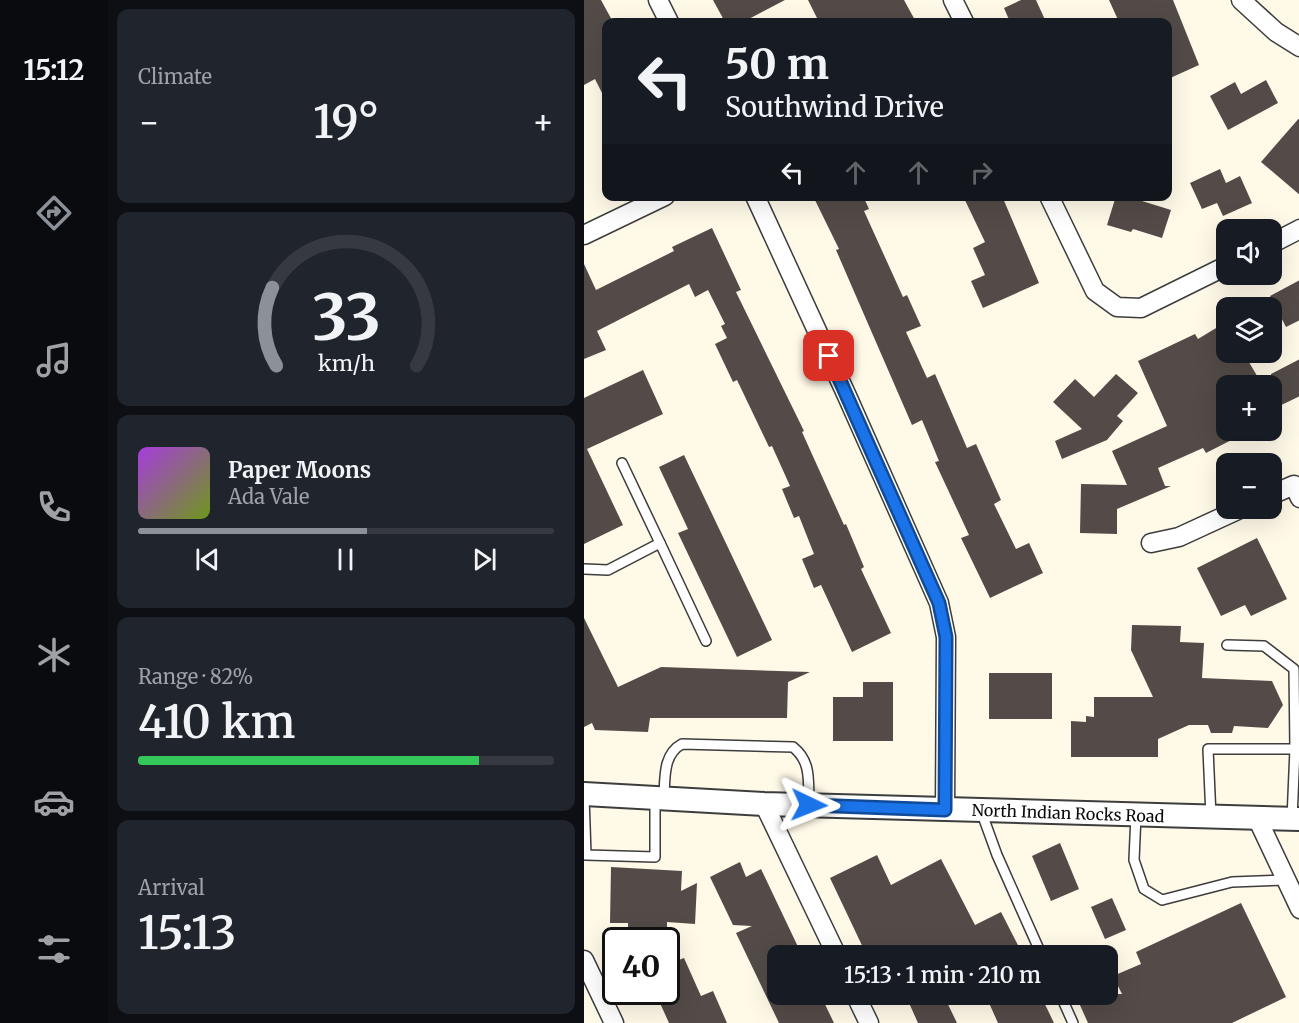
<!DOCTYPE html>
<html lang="en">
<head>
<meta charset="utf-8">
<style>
  :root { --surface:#171b24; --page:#20242c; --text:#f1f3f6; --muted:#9ea1a6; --line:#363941; --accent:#8c9099 }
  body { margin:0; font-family:Merriweather,serif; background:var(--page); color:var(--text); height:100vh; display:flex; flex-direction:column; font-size:22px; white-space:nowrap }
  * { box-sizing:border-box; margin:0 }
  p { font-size:20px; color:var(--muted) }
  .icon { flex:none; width:33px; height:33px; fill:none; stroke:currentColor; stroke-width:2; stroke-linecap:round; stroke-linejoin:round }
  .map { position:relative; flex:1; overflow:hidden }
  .panel { display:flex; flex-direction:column; gap:9px; padding:9px; background:#0d0f14; width:476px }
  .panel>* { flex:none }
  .hud { position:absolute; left:18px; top:18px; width:570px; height:183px; border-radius:12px; box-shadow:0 6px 24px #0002; background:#171b24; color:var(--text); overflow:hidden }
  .fabs { position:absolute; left:632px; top:219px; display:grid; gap:12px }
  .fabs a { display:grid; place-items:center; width:66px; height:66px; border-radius:12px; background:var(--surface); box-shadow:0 6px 24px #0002; font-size:30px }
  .speed { position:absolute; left:18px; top:927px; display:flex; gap:12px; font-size:30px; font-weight:700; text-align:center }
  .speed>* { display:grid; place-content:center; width:78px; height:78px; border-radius:50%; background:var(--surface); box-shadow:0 6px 24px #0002; line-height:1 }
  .speed .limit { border:3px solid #111; border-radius:9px; background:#fff; color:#111 }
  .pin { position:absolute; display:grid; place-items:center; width:51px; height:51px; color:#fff; margin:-26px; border-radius:12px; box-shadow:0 3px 9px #0006 }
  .me { position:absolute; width:66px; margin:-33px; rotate:92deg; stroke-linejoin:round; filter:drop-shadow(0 0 4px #0008) }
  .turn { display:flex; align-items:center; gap:21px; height:126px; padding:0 24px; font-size:27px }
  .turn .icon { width:78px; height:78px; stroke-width:2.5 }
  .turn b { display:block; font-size:42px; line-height:51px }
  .lanes { display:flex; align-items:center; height:57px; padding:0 24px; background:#0003; justify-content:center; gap:30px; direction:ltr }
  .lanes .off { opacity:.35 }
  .big { font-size:45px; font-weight:600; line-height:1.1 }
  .panel .card { flex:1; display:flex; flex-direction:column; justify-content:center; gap:9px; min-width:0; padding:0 21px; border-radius:12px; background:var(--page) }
  .panel .dial { align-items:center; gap:0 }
  .dial svg { height:156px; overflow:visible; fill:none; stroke:var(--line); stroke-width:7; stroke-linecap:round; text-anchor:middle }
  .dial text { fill:var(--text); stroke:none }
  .song { display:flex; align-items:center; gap:18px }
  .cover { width:72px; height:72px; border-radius:9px; background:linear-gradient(135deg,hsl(280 70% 55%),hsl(80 70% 35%)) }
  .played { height:6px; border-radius:3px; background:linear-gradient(90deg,var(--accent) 55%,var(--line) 55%) }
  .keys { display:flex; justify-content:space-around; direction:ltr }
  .heat { display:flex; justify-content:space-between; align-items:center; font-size:33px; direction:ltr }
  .charge { height:9px; border-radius:4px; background:linear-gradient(90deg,#34c759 82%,var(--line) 0) }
  .trip { position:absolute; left:183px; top:945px; width:351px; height:60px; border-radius:12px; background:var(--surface); box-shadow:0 6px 24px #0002; font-weight:600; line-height:60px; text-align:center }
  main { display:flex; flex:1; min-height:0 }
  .menu { display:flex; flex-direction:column; width:108px; justify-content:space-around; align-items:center; background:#090b0e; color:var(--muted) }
  .menu .icon { width:42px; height:42px }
  .menu .on { color:var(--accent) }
  .menu b { font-size:27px; color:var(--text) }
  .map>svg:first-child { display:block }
</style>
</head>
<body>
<main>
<nav class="menu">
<b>15:12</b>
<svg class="icon on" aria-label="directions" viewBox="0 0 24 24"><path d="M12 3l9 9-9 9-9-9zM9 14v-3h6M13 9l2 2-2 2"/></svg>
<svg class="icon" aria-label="music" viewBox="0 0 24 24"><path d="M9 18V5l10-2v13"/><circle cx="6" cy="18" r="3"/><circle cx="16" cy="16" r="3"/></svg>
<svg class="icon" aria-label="phone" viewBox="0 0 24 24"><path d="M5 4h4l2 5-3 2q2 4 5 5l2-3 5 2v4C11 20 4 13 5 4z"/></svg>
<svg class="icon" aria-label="climate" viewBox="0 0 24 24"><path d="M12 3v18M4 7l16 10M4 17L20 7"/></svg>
<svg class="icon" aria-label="car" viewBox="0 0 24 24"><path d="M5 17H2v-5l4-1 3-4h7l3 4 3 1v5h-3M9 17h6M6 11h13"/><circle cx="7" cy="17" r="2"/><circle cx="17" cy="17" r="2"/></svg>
<svg class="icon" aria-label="filters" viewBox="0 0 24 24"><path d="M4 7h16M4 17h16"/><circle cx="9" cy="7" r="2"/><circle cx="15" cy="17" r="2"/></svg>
</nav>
<section class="panel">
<div class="card"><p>Climate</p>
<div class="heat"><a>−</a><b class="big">19°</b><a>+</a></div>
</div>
<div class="card dial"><svg viewBox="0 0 100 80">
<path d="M14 69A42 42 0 1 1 86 69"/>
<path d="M14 69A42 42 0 0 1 12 29" stroke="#8c9099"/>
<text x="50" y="56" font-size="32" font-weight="700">33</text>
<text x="50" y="72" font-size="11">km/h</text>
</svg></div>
<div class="card">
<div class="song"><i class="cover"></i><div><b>Paper Moons</b><p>Ada Vale</p></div></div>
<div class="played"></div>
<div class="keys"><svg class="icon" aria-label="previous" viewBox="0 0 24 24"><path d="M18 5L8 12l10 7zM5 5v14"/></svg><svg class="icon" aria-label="pause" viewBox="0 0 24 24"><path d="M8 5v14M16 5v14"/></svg><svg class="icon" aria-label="next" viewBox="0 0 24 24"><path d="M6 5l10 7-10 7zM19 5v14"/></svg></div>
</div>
<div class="card"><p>Range · 82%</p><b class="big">410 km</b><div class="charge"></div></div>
<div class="card"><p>Arrival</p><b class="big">15:13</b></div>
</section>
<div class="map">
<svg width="716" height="1023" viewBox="0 0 716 1023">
  <rect width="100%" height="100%" fill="#fff9e8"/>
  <g fill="#534b47">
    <path d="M0 0H17L29 22H22V101L11 79 0 85Z"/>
    <path d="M129 0H201L159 22H141Z"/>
    <path d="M224 0H320L332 22H235Z"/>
    <path d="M437 0H452L462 22H426L420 8Z"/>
    <path d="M525 0H589L615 65 584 79V22H535Z"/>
    <path d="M682 80 694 103 644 130 626 96 651 82 657 94Z"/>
    <path d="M716 117V195L677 162Z"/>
    <path d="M636 169 642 183 656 176 668 203 639 216 633 203 618 209 606 183Z"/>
    <path d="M229 196H279L285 209 280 211 319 297 323 295 337 326 322 332 343 378 351 374 383 448 392 444 417 500 410 504 432 549 445 543 459 573 406 598 377 538 385 535 351 462 355 461 338 420 328 425 252 250 255 249Z"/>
    <path d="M379 196H418L455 283 399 308 387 281 401 275 389 248 401 242Z"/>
    <path d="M532 196H542L587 210 578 238 549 229 547 232 523 225Z"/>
    <path d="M128 228 157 290 152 292 220 431 218 432 260 525 262 524 280 567 277 569 307 633 268 652 237 585 230 588 218 559 230 554 215 516 210 518 198 489 206 486 188 446 185 447 153 380 149 382 131 344 143 338 137 326 141 324 124 290 111 297 105 284 13 331 22 350 0 359V264L12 290 90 251 88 247Z"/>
    <path d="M716 280V320L702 327 686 296Z"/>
    <path d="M642 322V352H659L679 386H642V430H667L622 453 619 448 574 468 581 486H587L533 509V534L496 533 497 484 543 485 528 451 583 426 554 361 611 334 614 339Z"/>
    <path d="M716 359V396L687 410V374Z"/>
    <path d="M59 370 79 414 3 449 39 525 0 544V398Z"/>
    <path d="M532 374 554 393 533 416 539 421 523 440 478 459 471 441 498 429 469 402 491 379 510 397Z"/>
    <path d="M100 455 188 640 153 657 94 533 104 529 75 467Z"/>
    <path d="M673 538 703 599 667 616 661 605 637 616 613 568Z"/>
    <path d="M0 618 34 687 77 667 226 672 204 682 203 718H66L64 732 11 730 8 723 0 727Z"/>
    <path d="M548 625 597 626 596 642 620 643 618 678 688 681 699 705 684 728 650 726 648 733H627L624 725H605L574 739V757H487V721L502 722V716L510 717V697H569L547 650Z"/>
    <rect x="405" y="673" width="63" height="46"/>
    <path d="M279 682H309V741H249V697H279Z"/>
    <path d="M476 843 495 889 467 901 448 856Z"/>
    <path d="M293 855 307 885 357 859 391 925 417 912 437 951 429 956H283L246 878Z"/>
    <path d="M156 862 162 877 177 869 216 951 206 956H194V994H236L250 1023H195L152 933 168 926 149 925 126 877Z"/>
    <path d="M27 867 98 871 97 891 113 883 111 924 83 922V932H44V923H26Z"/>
    <path d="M528 898 542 930 521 939 507 907Z"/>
    <path d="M657 903 702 997 648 1023H504L491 994H538L529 976 557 964 552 952Z"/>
    <path d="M100 958 117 996 129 991 143 1023H85L71 992H82V965Z"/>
    <path d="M321 994H359L373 1023H334Z"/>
    <path d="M401 994H456L470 1023H414Z"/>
  </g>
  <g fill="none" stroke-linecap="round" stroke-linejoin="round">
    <g stroke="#3d3d3d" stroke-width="12">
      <g id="service">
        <path d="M38 463 76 543"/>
        <path d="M0 569 24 570 76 543 122 641"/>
        <path d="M643 645 680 646 710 669 711 749"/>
        <path d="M0 796 2 855 71 857V799"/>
        <path d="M80 797C81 778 79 754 98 744L209 747C228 762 224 782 225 805"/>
        <path d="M397 811 413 855 458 956"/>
        <path d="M552 815 550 860 560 889 578 900 648 882 702 880"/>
        <path d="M627 817 624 749H711L708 819"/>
        <path d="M476 994 489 1023"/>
      </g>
    </g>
    <g stroke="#3d3d3d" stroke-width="21">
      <g id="minor">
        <path d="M74 0 85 22"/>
        <path d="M369 0 380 22"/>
        <path d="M657 0 692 32 716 47"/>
        <path d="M171 196 263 396 355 603 362 637 361 810"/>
        <path d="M465 196 511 291 533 307 557 308 642 266"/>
        <path d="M0 235 81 196"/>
        <path d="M687 244 716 229"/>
        <path d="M687 495 710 485 716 498"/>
        <path d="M567 543 595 537 658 508"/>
        <path d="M180 804 253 956"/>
        <path d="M673 818 716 909"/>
        <path d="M0 960 30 1023"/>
        <path d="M271 994 285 1023"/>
      </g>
    </g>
    <g stroke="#3d3d3d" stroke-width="26">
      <path id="tertiary" d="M0 794 180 804 716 819"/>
    </g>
    <use href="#service" stroke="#fff" stroke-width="9"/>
    <use href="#minor" stroke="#fff" stroke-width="18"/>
    <use href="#tertiary" stroke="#fff" stroke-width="22"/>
  </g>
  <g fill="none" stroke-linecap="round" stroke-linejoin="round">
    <g stroke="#114b97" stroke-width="15">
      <path id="route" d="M225 805 361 810 362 637 355 603 245 356"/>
    </g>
    <use href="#route" stroke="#1a73e8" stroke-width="10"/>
  </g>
  <g text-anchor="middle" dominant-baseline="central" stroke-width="6" stroke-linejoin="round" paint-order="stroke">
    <g font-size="16" fill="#0a0a0a" stroke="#fff">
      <text transform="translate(484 813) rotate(2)">North Indian Rocks Road</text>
    </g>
  </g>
</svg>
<div class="fabs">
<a><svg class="icon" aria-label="sound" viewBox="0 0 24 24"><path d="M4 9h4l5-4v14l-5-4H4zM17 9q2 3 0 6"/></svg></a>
<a><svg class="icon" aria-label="layers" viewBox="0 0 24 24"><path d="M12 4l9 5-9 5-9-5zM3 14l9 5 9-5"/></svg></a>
<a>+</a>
<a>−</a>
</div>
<div class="speed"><div class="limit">40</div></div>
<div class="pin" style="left:245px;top:356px;background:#d93025"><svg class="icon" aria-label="arrive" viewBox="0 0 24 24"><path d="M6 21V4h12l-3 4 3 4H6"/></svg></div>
<svg class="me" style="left:225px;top:805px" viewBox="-20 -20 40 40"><path d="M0-17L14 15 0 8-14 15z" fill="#1a73e8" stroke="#fff" stroke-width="4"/></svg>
<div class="trip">15:13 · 1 min · 210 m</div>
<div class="hud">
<div class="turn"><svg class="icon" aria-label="left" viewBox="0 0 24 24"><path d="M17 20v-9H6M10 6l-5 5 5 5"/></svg><div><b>50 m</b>Southwind Drive</div></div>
<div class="lanes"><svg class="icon" aria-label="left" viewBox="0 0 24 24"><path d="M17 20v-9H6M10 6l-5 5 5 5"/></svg><svg class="icon off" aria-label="ahead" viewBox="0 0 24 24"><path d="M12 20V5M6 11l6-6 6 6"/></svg><svg class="icon off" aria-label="ahead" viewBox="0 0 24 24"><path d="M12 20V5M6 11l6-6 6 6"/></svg><svg class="icon off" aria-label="right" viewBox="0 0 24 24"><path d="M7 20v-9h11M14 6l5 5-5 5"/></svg></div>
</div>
</div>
</main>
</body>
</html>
